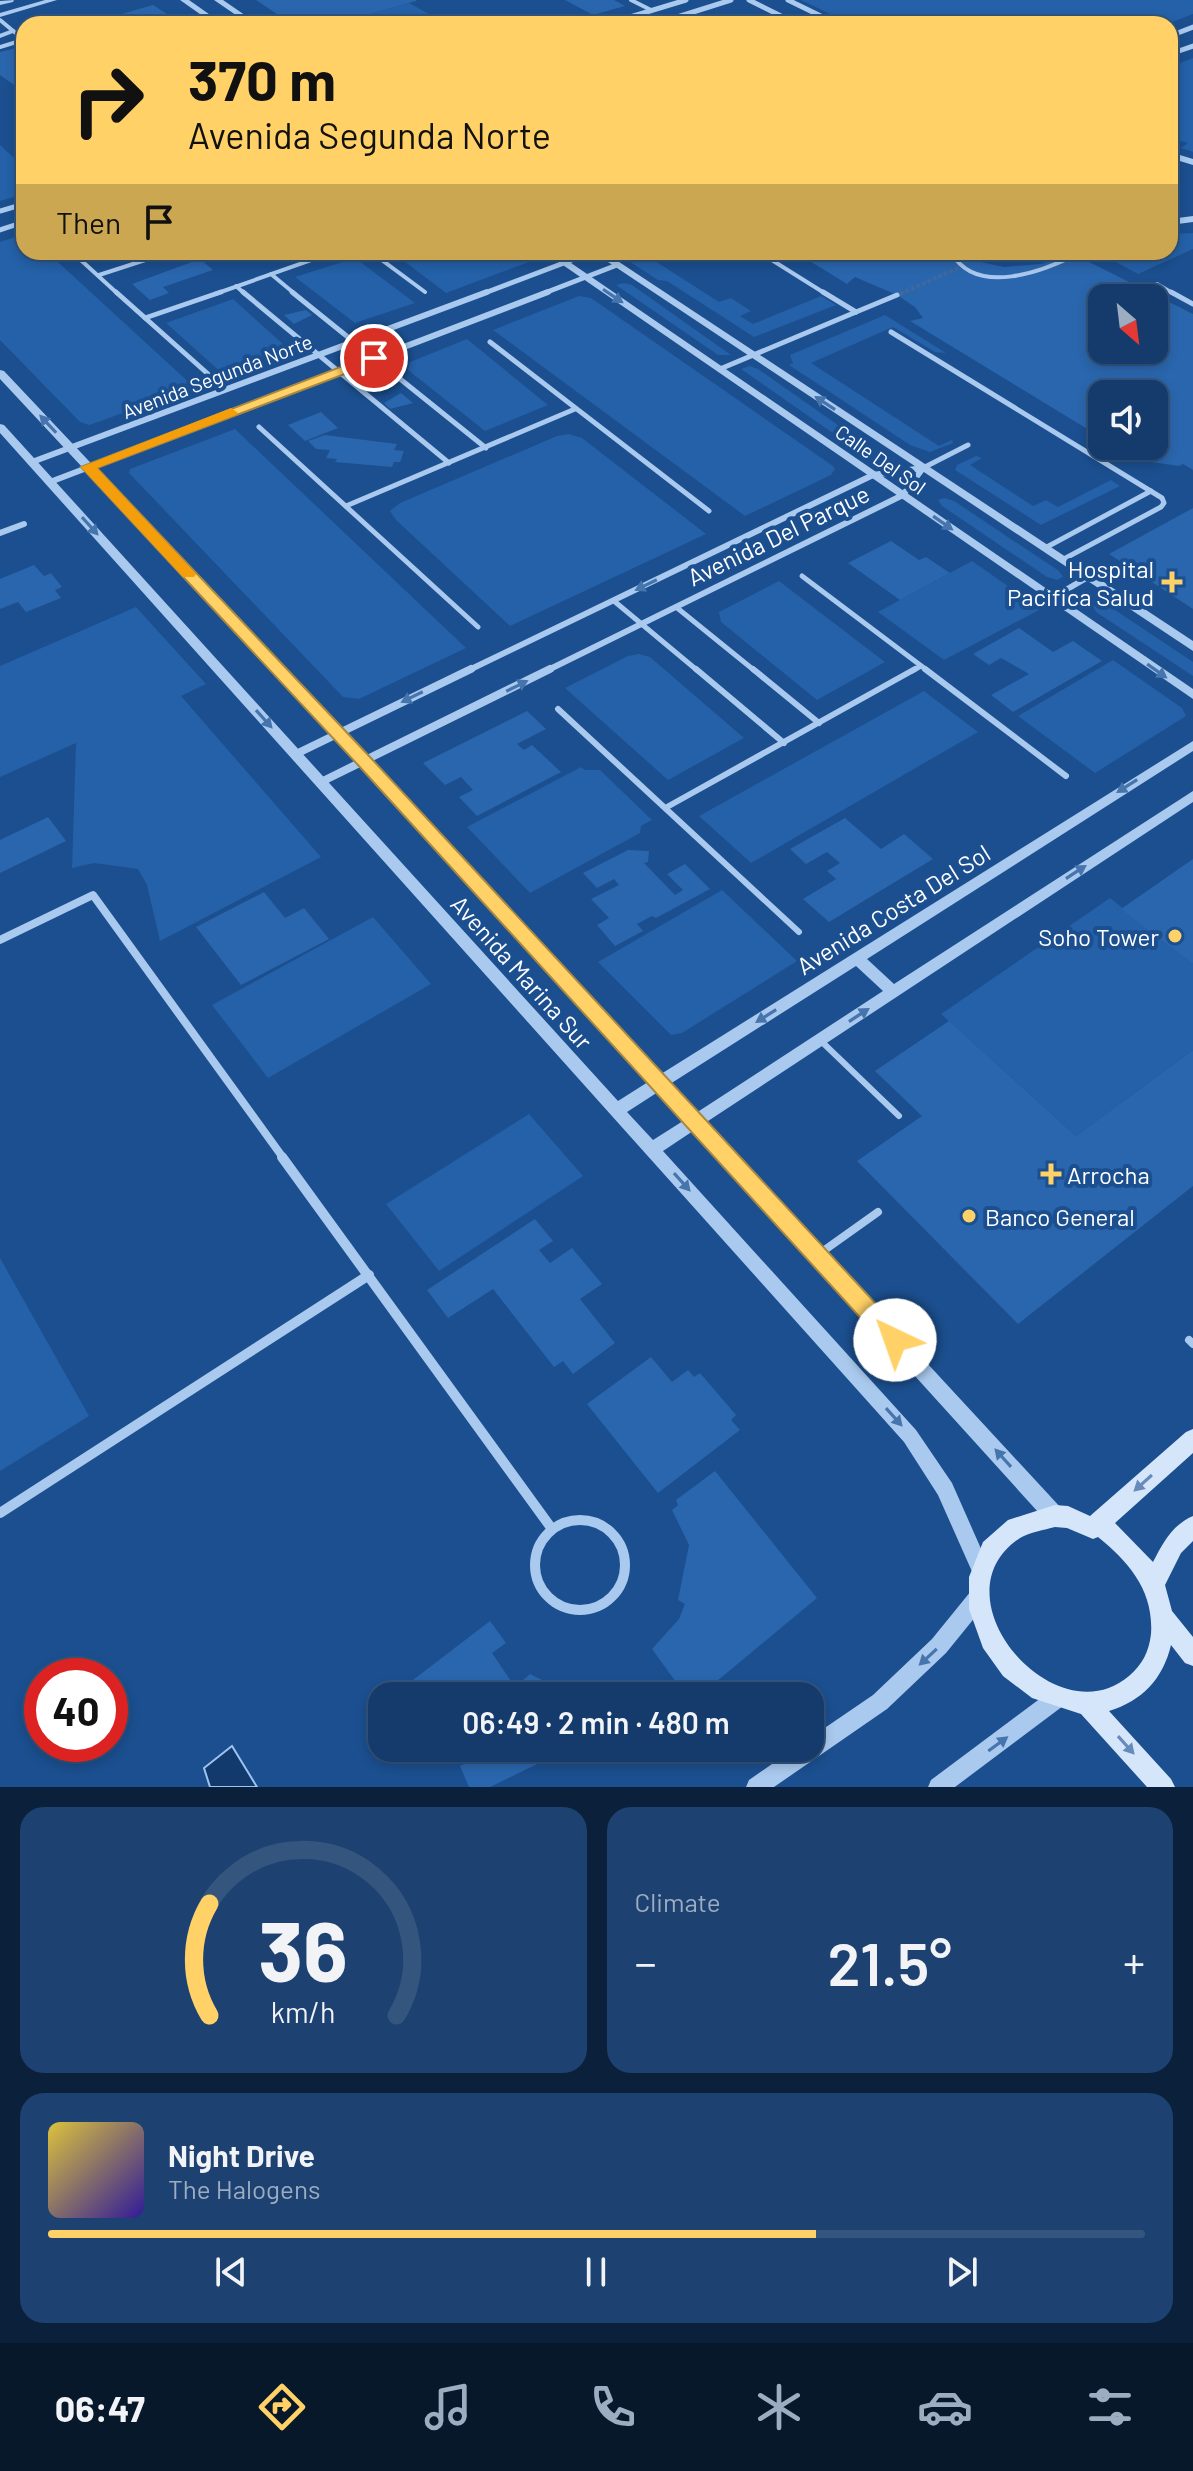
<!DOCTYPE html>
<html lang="en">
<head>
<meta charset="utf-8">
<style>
  :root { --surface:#143b6b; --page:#1d4271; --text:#f1f3f6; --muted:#9dadc1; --line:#33557e; --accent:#ffd166 }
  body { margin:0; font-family:Barlow,sans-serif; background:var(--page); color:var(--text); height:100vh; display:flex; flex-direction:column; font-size:30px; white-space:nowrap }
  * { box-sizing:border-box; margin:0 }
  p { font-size:26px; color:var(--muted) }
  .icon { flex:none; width:44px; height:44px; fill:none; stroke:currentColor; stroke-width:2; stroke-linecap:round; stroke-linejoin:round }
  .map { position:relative; height:1787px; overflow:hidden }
  .drawer { display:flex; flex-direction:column; gap:20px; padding:20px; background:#0b203b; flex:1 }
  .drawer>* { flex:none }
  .top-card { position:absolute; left:16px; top:16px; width:1162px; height:244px; border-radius:24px; box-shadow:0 4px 12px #0003,0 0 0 2px var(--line); background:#ffd166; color:#111; overflow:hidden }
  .needle { width:52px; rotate:152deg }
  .tools { position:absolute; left:1088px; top:284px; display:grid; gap:16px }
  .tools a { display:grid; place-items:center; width:80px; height:80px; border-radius:16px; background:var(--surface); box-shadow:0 4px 12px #0003,0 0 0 2px var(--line); font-size:40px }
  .speed { position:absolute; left:24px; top:1658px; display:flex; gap:16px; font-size:40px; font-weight:700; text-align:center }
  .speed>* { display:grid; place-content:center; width:104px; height:104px; border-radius:50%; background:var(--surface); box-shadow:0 4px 12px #0003,0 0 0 2px var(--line); line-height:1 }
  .speed .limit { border:12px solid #d22; background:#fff; color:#111 }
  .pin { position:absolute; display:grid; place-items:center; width:68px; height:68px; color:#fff; margin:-34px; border:4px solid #fff; border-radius:50%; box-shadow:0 2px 8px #0007 }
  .me { position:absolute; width:88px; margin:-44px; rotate:318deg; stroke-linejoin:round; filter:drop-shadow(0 0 6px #0008) }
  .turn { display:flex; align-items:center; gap:28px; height:168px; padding:0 40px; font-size:36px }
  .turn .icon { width:104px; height:104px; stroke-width:2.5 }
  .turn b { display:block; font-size:56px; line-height:68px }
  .then { display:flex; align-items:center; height:76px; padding:0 40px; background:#0003; gap:16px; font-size:30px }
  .big { font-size:60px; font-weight:600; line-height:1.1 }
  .drawer .card { flex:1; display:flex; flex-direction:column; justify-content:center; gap:12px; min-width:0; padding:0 28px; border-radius:24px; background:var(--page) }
  .drawer .dial { align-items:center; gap:0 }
  .dial svg { height:208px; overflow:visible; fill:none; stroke:var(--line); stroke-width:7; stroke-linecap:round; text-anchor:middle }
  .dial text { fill:var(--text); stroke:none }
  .song { display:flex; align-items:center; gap:24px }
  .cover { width:96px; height:96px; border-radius:12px; background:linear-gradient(135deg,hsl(50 70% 55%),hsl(250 70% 35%)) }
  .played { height:8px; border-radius:4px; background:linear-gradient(90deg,var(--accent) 70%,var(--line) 70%) }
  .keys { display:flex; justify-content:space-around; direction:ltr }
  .heat { display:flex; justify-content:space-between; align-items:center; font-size:44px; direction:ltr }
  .drawer .tiles { flex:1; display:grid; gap:20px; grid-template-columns:1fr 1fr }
  .card:last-child { grid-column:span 2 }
  .trip { position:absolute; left:368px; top:1682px; width:456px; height:80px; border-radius:24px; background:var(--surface); box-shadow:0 4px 12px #0003,0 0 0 2px var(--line); font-weight:600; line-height:80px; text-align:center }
  .menu { display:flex; height:128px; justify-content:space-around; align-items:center; background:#08182b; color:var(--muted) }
  .menu .icon { width:56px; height:56px }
  .menu .current { color:var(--accent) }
  .menu b { font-size:36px; color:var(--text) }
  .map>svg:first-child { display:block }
</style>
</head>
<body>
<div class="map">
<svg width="1193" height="1787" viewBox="0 0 1193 1787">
  <rect width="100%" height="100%" fill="#1b4f8f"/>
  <g fill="#2461a8">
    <path d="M801 0H1193V14L1167 24H851Z"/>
    <path d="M409 3 447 24H335Z"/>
    <path d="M1193 58V152L1181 148 1188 143 1170 138V67Z"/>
    <path d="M0 145 24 167V194L0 201Z"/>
    <path d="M1193 233V249L1138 274 1099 253 1170 252V234Z"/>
    <path d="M24 234V252H47L194 387 98 422 89 425 80 422 0 340V242Z"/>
    <path d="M392 252H524L532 258 529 262 446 293Z"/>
    <path d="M615 252H641L719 302 731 298 751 311 740 316 753 324 821 296 836 305 754 337 667 281 658 280Z"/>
    <path d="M355 258 415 303 355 323 295 277Z"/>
    <path d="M624 283 632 285 731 355H718L616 285Z"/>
    <path d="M579 296 591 298 833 466 835 469 831 475 745 516 493 330Z"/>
    <path d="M233 299 285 346V351L224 375 166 323Z"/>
    <path d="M885 315 946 353 935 352 893 327 811 363 939 446 952 440 953 443 930 452 910 445 789 365 793 363 790 355Z"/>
    <path d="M467 339 548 405 485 431 408 370 410 362Z"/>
    <path d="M750 366 758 369 885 458 873 461 741 369Z"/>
    <path d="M235 429 466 648 359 699 343 697 129 473 130 469Z"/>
    <path d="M569 434 582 438 706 534 510 626 396 520 390 511 400 503 557 436Z"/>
    <path d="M976 456 982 458 970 465 1033 506 1046 500 1058 507 1111 480 1120 486 1041 525 955 470 957 465Z"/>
    <path d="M944 498 954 501 1059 571 1063 577 1057 580 1047 577 942 506 938 500Z"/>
    <path d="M972 561 1041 609 944 660 878 612Z"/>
    <path d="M779 581 885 662 817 700 721 622 719 612Z"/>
    <path d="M1098 602 1109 606 1193 662V676L1096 612 1092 605Z"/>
    <path d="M136 607 206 684 181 696 321 857 160 941 147 885 138 869 94 863 72 868 76 743 0 777V666Z"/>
    <path d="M639 654 650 657 744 738 668 780 565 688 628 656Z"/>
    <path d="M1113 660 1182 708 1186 716 1095 773 1018 716Z"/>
    <path d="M924 691 978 732 751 863 699 816Z"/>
    <path d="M581 767 585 770H600L652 820 641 826 640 833 530 893 467 827Z"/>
    <path d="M722 890 797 961 682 1033 671 1035 598 962Z"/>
    <path d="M1110 898 1193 964V1050L1076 1136 941 1014Z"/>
    <path d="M373 917 431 984 268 1078 212 1005Z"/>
    <path d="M529 1114 583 1176 439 1271 386 1204Z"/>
    <path d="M0 1258 89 1416 0 1471Z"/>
  </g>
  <path fill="#123a6d" stroke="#9cc4f0" stroke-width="2" d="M232 1746 257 1787H210L204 1768Z"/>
  <g fill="#2a66ad" fill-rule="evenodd">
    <path d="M256 0H416V1L335 24H292Z"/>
    <path d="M565 0H614L625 6 593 15Z"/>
    <path d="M153 5 170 16 152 21 156 24H87Z"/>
    <path d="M24 46 22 64 24 92 0 75V52Z"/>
    <path d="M795 252H967L976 261 1004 267 1041 264 1073 254 1193 314V470L1183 464 1179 466 1138 460 1116 446H1154V394H1102V438L910 321 923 318 915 307 897 295 855 277 847 284ZM1102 298H1154V350H1102Z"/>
    <path d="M200 259 213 270 163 287 169 293 150 300 132 284Z"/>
    <path d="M306 310 312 315 294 324 284 315Z"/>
    <path d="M401 393 413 403 390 409 384 403Z"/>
    <path d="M321 412 338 428 305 441 288 425Z"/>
    <path d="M325 435 397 444 394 450 404 451 400 462H394L392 467 335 462 337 459 326 458 330 450 316 449 308 441Z"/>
    <path d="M1193 508V609L1109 554Z"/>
    <path d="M891 541 919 560 926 557 950 573 900 600 848 563Z"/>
    <path d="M34 565 44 576 51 573 62 587 55 590 61 598 26 612 18 602 0 609V579Z"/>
    <path d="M1019 628 1053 652 1073 641 1102 661 1013 712 991 695 1029 674 1001 658 989 665 973 654Z"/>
    <path d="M527 711 546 729 517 744 524 750 532 745 561 772 477 816 459 797 473 790 461 777 445 785 423 763Z"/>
    <path d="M48 817 66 841 0 873V840Z"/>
    <path d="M845 818 881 849 904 834 933 859 829 922 803 899 836 879 827 871 840 863 827 852 806 864 790 849Z"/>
    <path d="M628 850 649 851 648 862 644 863 675 895 683 890 667 874 685 864 710 889 656 918 652 916 637 924 643 931 615 946 597 925 609 918 591 899 619 885 614 879 597 888 583 873Z"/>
    <path d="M1193 859V964L1121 909Z"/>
    <path d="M264 892 285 918 304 908 329 939 241 985 196 927Z"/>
    <path d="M949 1021 1076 1136 1193 1050V1186L1018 1324 857 1161 922 1116 875 1071Z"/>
    <path d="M535 1219 553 1241 539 1250 550 1263 572 1248 602 1284 580 1299 615 1343 573 1374 563 1361 554 1367 493 1289 448 1318 427 1290Z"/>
    <path d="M651 1357 672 1382 688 1370 694 1377 700 1373 736 1415 731 1420 740 1430 658 1493 587 1404Z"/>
    <path d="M715 1471 817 1598 699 1696H686L652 1649 679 1619 685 1604 678 1600 689 1545 672 1510 678 1505 676 1500Z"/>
    <path d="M490 1621 506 1643 492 1653 515 1687 530 1674 554 1686 559 1696H392Z"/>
    <path d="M467 1748H570L490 1787H469L460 1766 472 1760Z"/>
  </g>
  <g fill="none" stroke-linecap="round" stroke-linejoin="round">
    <path stroke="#3d69a0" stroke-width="4" stroke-dasharray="4 2" stroke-linecap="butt" d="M900 294 960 267"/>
    <path stroke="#3d69a0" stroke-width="5" stroke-dasharray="5 3" stroke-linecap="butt" d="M897 295 905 292"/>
    <g stroke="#a9c9ee" stroke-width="4">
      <path d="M631 0 651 10"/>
      <path d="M0 20 24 40"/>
      <path d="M176 24 206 15"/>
      <path d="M0 36 13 31"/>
      <path d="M0 47 23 40"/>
      <path d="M72 252 118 294"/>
      <path d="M371 252 425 292"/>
      <path d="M759 252 826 294"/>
      <path d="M271 274 295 294"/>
      <path d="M99 275 170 252"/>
      <path d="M1157 284 1174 294"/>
      <path d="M236 286 245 294"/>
      <path d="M215 294 334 252"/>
    </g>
    <g stroke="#a9c9ee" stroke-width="5">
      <path d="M116 292 208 374"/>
      <path d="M243 292 449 463"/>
      <path d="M292 292 354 342"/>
      <path d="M823 292 856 312"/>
      <path d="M1171 292 1193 304"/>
      <path d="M145 318 221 292"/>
      <path d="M891 332 1162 498 1164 503 1161 507 1062 560"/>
      <path d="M490 342 709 511"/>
      <path d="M374 358 486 448"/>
      <path d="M720 369 856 312"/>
      <path d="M259 427 478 627"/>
      <path d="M923 468 968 445"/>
      <path d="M346 506 575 409"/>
      <path d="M1045 548 1151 491"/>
      <path d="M802 576 928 671"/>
      <path d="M614 601 698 671"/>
      <path d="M676 607 755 671"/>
      <path d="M912 671 921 666"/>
    </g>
    <g stroke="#a9c9ee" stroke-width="6">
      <path d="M696 669 784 743"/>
      <path d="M753 669 819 723"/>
      <path d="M925 669 1066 776"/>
      <path d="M558 709 799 932"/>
      <path d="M667 807 915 669"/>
      <path d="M821 1041 899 1116"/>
    </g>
    <g stroke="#a9c9ee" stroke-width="8">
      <path d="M819 1254 878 1212"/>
      <path d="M1189 1340 1193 1344"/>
    </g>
    <path stroke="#a9c9ee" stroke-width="4" d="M951 252C976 298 1045 271 1081 252"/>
    <path stroke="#a9c9ee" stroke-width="5" d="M856 312 897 295"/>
    <g stroke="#a9c9ee" stroke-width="5">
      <path d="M749 0 797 24"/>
      <path d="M788 0 837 24"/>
      <path d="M607 24 686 0"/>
      <path d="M655 24 731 0"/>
      <path d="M1170 36 1193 27"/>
      <path d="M1170 54 1193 46"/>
      <path d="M0 211 24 204"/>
      <path d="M0 230 24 222"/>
      <path d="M482 294 593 252"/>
      <path d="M542 294 617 265"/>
    </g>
    <g stroke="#a9c9ee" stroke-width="6">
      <path d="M32 462 487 292"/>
      <path d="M50 482 548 292"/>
      <path d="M0 533 24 524"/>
      <path d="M1052 598 1088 577"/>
      <path d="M467 671 873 475 923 468"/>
      <path d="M546 671 903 495 923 468"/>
    </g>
    <g stroke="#a9c9ee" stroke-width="8">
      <path d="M296 754 471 669"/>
      <path d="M321 782 550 669"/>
      <path d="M0 940 93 895 284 1159"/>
    </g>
    <g stroke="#a9c9ee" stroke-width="10">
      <path d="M282 1157 552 1529"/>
      <path d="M0 1513 369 1275"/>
      <circle cx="580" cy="1565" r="45"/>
    </g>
    <g fill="#a9c9ee" fill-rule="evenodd">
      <path d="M14 0 13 2 0 5V1Z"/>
      <path d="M45 0H57L0 17V13Z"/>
      <path d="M180 0H189L223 24H214Z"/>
      <path d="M214 0H223L258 24H249Z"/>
      <path d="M1170 152 1193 159V165L1170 158Z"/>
      <path d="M1193 216V222L1170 225V219Z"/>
      <path d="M544 252H555L1193 689V699Z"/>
      <path d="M593 252H604L1193 641V651Z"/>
      <path d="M0 370 4 371 369 758 661 1074 1193 741V751L867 959 894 984 1193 791V802L705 1123 1062 1509 1064 1516 1062 1523 1055 1525 1048 1523 693 1131 663 1151 916 1430 952 1483 990 1569 988 1576 981 1578 974 1576 938 1495 904 1442 0 433V424L4 425 618 1101 648 1082 359 764 0 379ZM856 966 883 991 696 1113 670 1084ZM658 1092 683 1121 653 1140 627 1112Z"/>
      <path d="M978 1588 985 1591 988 1598 985 1605 946 1653 887 1709 774 1787H746L749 1780 795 1748H810V1738L873 1695 932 1639 971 1591Z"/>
      <path d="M1056 1689 1063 1692 1066 1699 1063 1706 955 1787H928L931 1780 1049 1692Z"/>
    </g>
    <path fill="#d6e6fa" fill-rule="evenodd" d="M1193 1429V1453L1115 1523 1153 1562C1163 1543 1172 1525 1193 1516V1541L1181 1553 1165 1585 1172 1611 1193 1637V1666L1185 1663 1171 1645C1163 1679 1142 1701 1109 1711L1171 1779 1175 1787H1147L1081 1714 1032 1698 1003 1676 983 1648 969 1609V1577L983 1542 1008 1520 1055 1505 1068 1506 1090 1516 1186 1432ZM1055 1527 1067 1528 1093 1539 1098 1537C1129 1562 1154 1591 1151 1634 1149 1652 1142 1665 1129 1676 1055 1739 932 1596 1020 1538 1030 1532 1044 1530 1055 1527Z"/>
  </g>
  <defs><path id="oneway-solid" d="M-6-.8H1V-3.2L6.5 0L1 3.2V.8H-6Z" transform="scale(2)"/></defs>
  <g fill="#4674ac">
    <use href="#oneway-solid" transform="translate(613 296) rotate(34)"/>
    <use href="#oneway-solid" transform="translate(825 403) rotate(-147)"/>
    <use href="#oneway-solid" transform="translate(48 424) rotate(-133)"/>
    <use href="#oneway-solid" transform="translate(943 523) rotate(35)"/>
    <use href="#oneway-solid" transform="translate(90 526) rotate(48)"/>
    <use href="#oneway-solid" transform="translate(646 585) rotate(154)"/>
    <use href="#oneway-solid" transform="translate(1157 671) rotate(35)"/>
    <use href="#oneway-solid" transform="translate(517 686) rotate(-26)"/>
    <use href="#oneway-solid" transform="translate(412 697) rotate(154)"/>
    <use href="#oneway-solid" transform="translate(264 719) rotate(48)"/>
    <use href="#oneway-solid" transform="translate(1127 786) rotate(148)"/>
    <use href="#oneway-solid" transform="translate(1076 872) rotate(-33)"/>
    <use href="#oneway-solid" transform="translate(859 1015) rotate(-33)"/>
    <use href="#oneway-solid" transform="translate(766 1016) rotate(148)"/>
    <use href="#oneway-solid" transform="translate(682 1182) rotate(48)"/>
    <use href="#oneway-solid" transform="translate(894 1417) rotate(48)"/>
    <use href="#oneway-solid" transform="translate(1003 1458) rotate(-132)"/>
    <use href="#oneway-solid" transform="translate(928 1657) rotate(137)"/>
    <use href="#oneway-solid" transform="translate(998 1744) rotate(-36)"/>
  </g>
  <g fill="#668bba">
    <use href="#oneway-solid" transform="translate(1143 1483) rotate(138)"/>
    <use href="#oneway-solid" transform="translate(1126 1745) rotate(48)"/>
  </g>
  <path fill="#ffd166" stroke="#a68842" stroke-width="2" d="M374 354 381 358 379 361 97 468 370 757 903 1333 907 1340 903 1347 895 1350 887 1347 358 765 81 467Z"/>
  <path fill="#f59e0b" d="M231 408 238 413 236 415 97 468 196 574 194 577H183L81 467Z"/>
  <g fill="#ffd166" stroke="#1b4f8f" stroke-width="3">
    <path d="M1168 570h8v8h8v8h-8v8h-8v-8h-8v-8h8z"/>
    <circle cx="1175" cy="936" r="8"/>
    <path d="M1047 1162h8v8h8v8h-8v8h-8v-8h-8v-8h8z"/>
    <circle cx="969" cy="1216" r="8"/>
  </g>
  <g text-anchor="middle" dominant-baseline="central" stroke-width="8" stroke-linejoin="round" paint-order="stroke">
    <g font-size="20" fill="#fff" stroke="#1b4f8f">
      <text transform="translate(217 376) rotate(-21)">Avenida Segunda Norte</text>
      <text transform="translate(881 459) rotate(35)">Calle Del Sol</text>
    </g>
    <g font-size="24" fill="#fff" stroke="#1b4f8f">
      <text transform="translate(778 535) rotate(-26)">Avenida Del Parque</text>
      <text transform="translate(893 909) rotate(-32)">Avenida Costa Del Sol</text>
      <text transform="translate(522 972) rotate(48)">Avenida Marina Sur</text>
    </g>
    <g font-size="24" fill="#fff" stroke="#1b4f8f" text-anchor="end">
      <text x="1154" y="568">Hospital<tspan x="1154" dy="28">Pacifica Salud</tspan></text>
      <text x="1159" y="936">Soho Tower</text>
      <text x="1067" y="1174" text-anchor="start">Arrocha</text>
      <text x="985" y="1216" text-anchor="start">Banco General</text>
    </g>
  </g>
</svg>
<div class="tools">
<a><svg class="needle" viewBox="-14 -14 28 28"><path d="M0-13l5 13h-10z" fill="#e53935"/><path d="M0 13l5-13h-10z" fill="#9dadc1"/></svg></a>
<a><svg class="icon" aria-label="sound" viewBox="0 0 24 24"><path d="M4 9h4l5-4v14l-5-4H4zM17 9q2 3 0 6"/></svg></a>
</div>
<div class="speed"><div class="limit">40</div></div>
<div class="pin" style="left:374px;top:358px;background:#d93025"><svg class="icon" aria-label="arrive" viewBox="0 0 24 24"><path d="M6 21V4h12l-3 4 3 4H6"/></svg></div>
<svg class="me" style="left:895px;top:1340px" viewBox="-20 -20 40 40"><circle r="19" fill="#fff"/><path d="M0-13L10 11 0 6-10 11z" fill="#ffd166"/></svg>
<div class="trip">06:49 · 2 min · 480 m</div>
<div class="top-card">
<div class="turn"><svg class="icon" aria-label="right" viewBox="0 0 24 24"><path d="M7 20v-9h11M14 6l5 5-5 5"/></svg><div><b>370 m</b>Avenida Segunda Norte</div></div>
<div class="then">Then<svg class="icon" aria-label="arrive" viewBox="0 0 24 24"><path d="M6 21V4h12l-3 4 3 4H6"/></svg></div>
</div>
</div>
<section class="drawer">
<div class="tiles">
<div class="card dial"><svg viewBox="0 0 100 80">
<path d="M14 69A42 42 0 1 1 86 69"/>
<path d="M14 69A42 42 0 0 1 14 26" stroke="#ffd166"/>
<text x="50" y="56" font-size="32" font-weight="700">36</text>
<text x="50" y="72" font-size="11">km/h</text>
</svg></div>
<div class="card"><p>Climate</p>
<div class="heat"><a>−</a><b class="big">21.5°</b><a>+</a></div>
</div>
<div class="card">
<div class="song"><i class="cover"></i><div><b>Night Drive</b><p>The Halogens</p></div></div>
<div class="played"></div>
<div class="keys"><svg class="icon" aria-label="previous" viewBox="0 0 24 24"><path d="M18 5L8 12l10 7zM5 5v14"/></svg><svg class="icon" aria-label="pause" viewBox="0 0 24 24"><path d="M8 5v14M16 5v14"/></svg><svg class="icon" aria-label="next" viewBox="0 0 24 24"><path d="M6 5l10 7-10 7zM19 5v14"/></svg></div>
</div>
</div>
</section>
<nav class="menu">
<b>06:47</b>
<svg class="icon current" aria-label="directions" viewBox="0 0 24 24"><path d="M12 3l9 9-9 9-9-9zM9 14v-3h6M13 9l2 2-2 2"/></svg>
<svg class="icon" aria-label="music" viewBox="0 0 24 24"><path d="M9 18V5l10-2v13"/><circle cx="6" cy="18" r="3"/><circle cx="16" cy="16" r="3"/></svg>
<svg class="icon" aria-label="phone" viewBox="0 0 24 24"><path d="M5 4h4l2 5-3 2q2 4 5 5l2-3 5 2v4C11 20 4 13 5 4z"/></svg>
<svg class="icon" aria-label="climate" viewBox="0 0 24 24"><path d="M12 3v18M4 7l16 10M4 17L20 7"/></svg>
<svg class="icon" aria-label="car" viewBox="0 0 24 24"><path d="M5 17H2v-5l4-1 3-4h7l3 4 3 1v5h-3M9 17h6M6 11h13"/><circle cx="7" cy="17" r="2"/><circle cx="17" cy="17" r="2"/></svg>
<svg class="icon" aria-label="filters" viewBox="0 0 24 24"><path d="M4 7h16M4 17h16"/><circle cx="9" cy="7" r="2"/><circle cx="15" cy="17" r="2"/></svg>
</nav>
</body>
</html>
